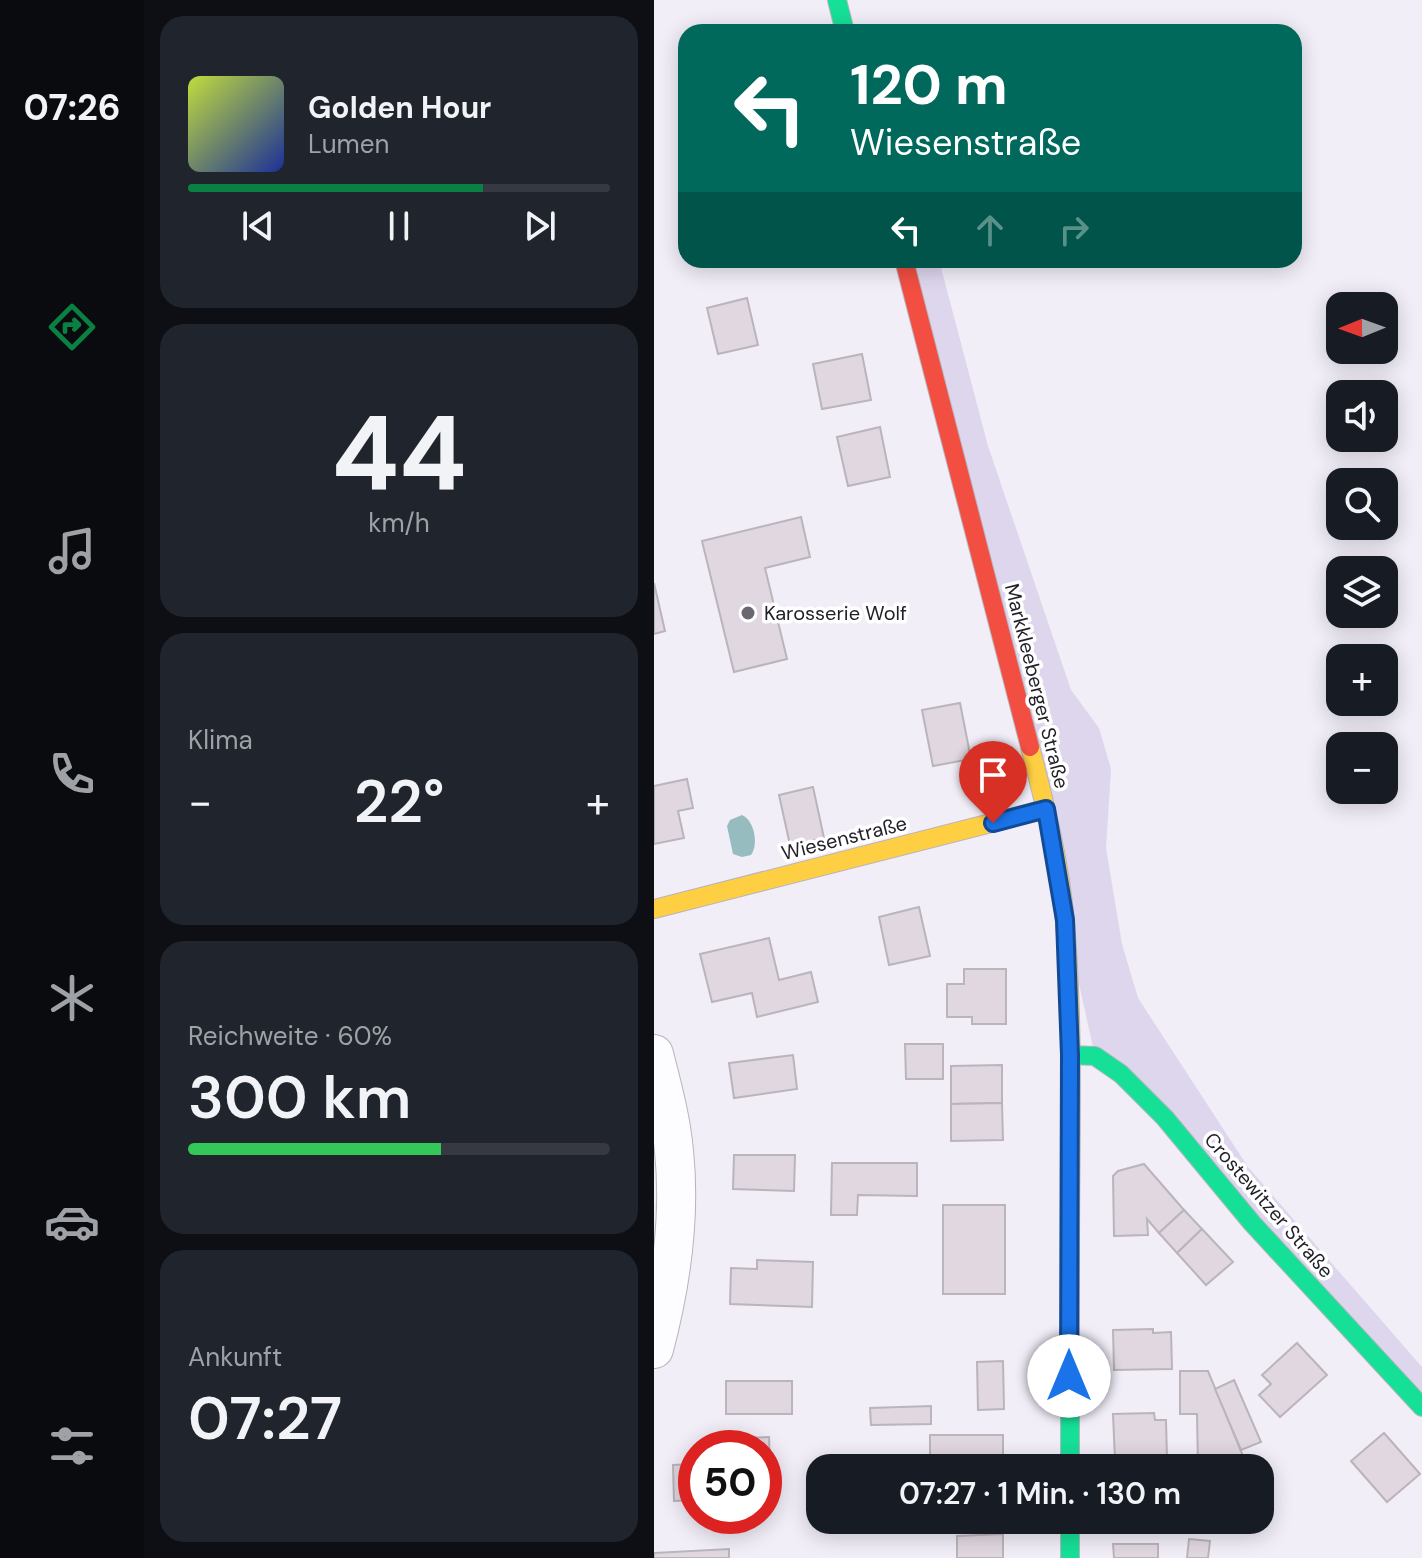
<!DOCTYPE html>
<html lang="de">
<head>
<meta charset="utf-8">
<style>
  :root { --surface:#171b24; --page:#20242c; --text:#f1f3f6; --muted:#9ea1a6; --line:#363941; --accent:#0b8043 }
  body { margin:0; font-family:"DM Sans",sans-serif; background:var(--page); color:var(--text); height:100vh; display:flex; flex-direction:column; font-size:30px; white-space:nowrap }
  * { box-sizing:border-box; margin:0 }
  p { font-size:26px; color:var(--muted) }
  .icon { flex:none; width:44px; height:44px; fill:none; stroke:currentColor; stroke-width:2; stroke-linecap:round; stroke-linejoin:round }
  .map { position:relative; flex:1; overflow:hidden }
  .drawer { display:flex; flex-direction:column; gap:16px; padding:16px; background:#0d0f14; width:510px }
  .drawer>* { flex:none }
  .hud { position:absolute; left:24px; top:24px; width:624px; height:244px; border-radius:24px; box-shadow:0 4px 20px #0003; background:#00695c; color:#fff; overflow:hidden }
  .needle { width:52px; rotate:269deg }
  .controls { position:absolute; left:672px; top:292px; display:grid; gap:16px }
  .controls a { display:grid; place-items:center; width:72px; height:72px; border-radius:16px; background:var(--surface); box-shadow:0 4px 20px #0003; font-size:40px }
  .speed { position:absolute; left:24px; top:1430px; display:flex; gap:16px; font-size:40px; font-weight:700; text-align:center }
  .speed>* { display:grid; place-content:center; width:104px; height:104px; border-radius:50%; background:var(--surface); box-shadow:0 4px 20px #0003; line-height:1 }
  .speed .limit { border:12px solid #d22; background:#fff; color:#111 }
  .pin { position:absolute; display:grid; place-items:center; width:68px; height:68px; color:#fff; margin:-82px -34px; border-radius:50% 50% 50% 0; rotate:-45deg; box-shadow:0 0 8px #0007 }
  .pin .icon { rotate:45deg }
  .me { position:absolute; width:88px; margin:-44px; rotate:0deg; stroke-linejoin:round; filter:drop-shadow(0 0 6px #0008) }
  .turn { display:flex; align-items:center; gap:28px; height:168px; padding:0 40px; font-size:36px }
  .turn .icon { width:104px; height:104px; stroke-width:2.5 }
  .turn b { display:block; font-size:56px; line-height:68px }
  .lanes { display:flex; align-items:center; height:76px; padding:0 40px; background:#0003; justify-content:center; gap:40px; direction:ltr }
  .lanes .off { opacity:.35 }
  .big { font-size:60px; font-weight:600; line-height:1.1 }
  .drawer .widget { flex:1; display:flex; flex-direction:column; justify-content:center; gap:12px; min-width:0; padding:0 28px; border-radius:24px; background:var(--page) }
  .drawer .dial { align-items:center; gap:0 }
  .dial b { font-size:104px; line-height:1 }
  .song { display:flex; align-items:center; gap:24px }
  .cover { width:96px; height:96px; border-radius:12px; background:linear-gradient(135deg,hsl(70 70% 55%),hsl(230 70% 35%)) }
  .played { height:8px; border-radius:4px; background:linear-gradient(90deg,var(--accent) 70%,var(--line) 70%) }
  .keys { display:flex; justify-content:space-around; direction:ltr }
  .heat { display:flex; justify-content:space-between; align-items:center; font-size:44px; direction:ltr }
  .charge { height:12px; border-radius:6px; background:linear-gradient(90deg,#34c759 60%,var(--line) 0) }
  .trip { position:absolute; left:152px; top:1454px; width:468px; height:80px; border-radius:24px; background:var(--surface); box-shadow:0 4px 20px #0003; font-weight:600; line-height:80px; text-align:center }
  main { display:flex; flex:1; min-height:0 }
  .tabs { display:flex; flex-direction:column; width:144px; justify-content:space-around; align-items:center; background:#090b0e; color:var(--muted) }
  .tabs .icon { width:56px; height:56px }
  .tabs .active { color:var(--accent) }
  .tabs b { font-size:36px; color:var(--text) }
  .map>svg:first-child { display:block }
</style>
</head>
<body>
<main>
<nav class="tabs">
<b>07:26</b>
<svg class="icon active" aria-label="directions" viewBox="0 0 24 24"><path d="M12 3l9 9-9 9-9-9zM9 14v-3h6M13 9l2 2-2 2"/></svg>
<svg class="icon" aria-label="music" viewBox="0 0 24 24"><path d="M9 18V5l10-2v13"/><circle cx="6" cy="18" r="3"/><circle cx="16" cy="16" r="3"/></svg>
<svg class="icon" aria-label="phone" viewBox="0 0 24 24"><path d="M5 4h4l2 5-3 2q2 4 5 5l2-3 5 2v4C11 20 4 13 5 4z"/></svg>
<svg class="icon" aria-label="climate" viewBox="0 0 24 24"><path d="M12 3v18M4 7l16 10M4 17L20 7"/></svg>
<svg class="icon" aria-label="car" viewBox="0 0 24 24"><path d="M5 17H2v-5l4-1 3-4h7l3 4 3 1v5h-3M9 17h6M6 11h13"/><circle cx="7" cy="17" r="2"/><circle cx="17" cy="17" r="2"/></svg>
<svg class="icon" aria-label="filters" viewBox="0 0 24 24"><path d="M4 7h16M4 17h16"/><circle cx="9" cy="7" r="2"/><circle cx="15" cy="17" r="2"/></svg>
</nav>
<section class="drawer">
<div class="widget">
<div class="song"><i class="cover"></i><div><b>Golden Hour</b><p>Lumen</p></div></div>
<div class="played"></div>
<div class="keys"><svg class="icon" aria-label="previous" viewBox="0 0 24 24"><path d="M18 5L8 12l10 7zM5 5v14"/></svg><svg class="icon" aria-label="pause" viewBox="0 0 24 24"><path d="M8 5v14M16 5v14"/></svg><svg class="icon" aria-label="next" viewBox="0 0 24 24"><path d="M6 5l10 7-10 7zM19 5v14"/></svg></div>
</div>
<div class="widget dial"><b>44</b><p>km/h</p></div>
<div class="widget"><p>Klima</p>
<div class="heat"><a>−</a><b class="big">22°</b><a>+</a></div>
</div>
<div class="widget"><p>Reichweite · 60%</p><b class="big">300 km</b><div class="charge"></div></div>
<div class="widget"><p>Ankunft</p><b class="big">07:27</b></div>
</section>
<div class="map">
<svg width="768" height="1558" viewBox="0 0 768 1558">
  <rect width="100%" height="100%" fill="#f1eef8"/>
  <path fill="#ded6ed" d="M250 260H285L334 446 417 690 445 728 457 769 452 848 468 944 484 998 594 1167 768 1367V1407L441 1056 411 921Z"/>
  <path fill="#96bcc0" d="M88 815C100 820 105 844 97 855L88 857 79 854 73 826 76 820Z"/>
  <g fill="#e1d7e0" stroke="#bab4bb" stroke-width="2">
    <path d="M93 298 104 345 64 354 53 308Z"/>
    <path d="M208 354 217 400 168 409 159 364Z"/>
    <path d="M226 427 236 477 194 486 183 437Z"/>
    <path d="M147 517 156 557 111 568 133 659 80 672 48 541Z"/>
    <path d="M0 583 11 631 0 634Z"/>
    <path d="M306 703 317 759 279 766 268 710Z"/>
    <path d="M33 779 39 808 24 811 30 838 0 844V786Z"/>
    <path d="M159 787 170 838 136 845 125 795Z"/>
    <path d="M265 907 276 956 235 965 225 917Z"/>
    <path d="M115 938 125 980 157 972 164 1002 103 1017 98 993 58 1002 46 954Z"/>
    <path d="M310 969H352V1024H318V1017H293V984H310Z"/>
    <path d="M251 1044H289V1079H252Z"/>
    <path d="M139 1055 143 1089 80 1098 75 1063Z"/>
    <path d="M348 1065V1103L297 1104V1066Z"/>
    <path d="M348 1103 349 1140 297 1141V1104Z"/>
    <path d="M80 1155H141L140 1191 79 1189Z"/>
    <path d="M178 1163H263V1196L204 1195 203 1215H177Z"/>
    <path d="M490 1164 530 1210 505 1233 493 1219 494 1235 460 1236 459 1176 464 1171Z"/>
    <rect x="289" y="1205" width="62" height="89"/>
    <path d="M530 1210 548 1229 523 1253 505 1233Z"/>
    <path d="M548 1229 579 1262 552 1285 523 1253Z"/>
    <path d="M103 1260 159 1262 158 1307 76 1304 77 1268 103 1269Z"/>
    <path d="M499 1329V1333L517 1332 518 1369 460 1370 459 1330Z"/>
    <path d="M643 1343 673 1375 626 1417 605 1395 617 1384 608 1375Z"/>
    <path d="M349 1361 350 1409 324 1410 323 1362Z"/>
    <path d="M526 1371H554L594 1468H544L543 1414H526Z"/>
    <path d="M580 1380 607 1442 587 1450 561 1389Z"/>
    <rect x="72" y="1381" width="66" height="33"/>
    <path d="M277 1406V1424L217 1425 216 1408Z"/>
    <path d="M500 1413 501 1420H512L513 1459 461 1460 459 1414Z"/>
    <path d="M730 1433 766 1474 733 1502 697 1461Z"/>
    <rect x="276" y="1435" width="73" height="33"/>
    <path d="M115 1437 117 1497H110V1448H57L56 1440Z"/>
    <path d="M42 1464V1500L20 1501 19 1465Z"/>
    <path d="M349 1534V1558H303V1536Z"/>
    <path d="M535 1539 556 1541 554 1558H533Z"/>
    <path d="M459 1544H504V1558H460Z"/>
    <path d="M75 1549V1558H0V1553Z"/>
  </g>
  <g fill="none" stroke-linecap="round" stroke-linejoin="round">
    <g stroke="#b7b4bd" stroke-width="40">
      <path id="street" d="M0 1054C8 1086 17 1118 20 1151 27 1218 17 1285 0 1349"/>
    </g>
    <g stroke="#b7b4bd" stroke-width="20">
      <g id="fast">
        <path d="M183 0 191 32"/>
        <path d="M416 1055 441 1056 467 1074 511 1118 598 1223 768 1407"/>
        <path d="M416 1247V1468"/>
        <path d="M416 1520V1558"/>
      </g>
    </g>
    <g stroke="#b7b4bd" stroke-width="20">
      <g id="slow">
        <path d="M376 747C391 804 406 863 411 922 420 1029 416 1139 416 1247"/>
        <path d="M0 909 392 809"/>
      </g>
    </g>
    <g stroke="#b7b4bd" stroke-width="20">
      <path id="jam" d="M250 260 376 747"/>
    </g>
    <use href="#street" stroke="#fdfcfe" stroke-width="38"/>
    <use href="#fast" stroke="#16e098" stroke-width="18"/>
    <use href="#slow" stroke="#ffcf43" stroke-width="18"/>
    <use href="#jam" stroke="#f24e42" stroke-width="18"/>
  </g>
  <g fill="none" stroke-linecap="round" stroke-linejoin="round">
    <g stroke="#114b97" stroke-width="20">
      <path id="route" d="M339 823 392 809 411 920 416 1055 415 1376"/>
    </g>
    <use href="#route" stroke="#1a73e8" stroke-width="14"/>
  </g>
  <circle fill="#6a6770" stroke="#fff" stroke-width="3" cx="94" cy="613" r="8"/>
  <g text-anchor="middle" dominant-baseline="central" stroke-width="7" stroke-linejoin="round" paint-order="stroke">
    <g font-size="20" fill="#221f27" stroke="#fff" text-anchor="start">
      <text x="110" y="613">Karosserie Wolf</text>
    </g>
    <g font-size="20" fill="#221f27" stroke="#fff">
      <text transform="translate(383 686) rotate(76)">Markkleeberger Straße</text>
      <text transform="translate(190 838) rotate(-14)">Wiesenstraße</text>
      <text transform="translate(615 1205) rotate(49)">Crostewitzer Straße</text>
    </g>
  </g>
</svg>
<div class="controls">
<a><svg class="needle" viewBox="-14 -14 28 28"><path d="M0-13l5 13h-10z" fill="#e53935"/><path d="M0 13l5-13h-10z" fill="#9ea1a6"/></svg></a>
<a><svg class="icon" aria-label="sound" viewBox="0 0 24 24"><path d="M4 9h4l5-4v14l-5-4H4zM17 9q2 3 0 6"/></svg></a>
<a><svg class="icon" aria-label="search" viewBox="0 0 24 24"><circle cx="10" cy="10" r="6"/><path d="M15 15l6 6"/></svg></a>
<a><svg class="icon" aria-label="layers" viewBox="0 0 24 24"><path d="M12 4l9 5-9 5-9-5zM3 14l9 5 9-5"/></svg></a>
<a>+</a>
<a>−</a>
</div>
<div class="speed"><div class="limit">50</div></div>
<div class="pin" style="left:339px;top:823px;background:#d93025"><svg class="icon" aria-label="arrive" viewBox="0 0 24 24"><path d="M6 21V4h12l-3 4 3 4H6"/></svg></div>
<svg class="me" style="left:415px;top:1376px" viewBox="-20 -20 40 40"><circle r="19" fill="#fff"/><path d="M0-13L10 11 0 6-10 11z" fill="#1a73e8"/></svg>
<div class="trip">07:27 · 1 Min. · 130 m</div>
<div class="hud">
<div class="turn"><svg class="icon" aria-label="left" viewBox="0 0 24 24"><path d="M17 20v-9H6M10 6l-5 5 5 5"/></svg><div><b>120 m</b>Wiesenstraße</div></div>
<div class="lanes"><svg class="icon" aria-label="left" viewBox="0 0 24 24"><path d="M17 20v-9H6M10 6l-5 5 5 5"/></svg><svg class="icon off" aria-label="ahead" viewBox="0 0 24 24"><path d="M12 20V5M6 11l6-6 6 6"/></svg><svg class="icon off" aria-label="right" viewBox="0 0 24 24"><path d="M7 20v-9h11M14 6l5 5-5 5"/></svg></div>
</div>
</div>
</main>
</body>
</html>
